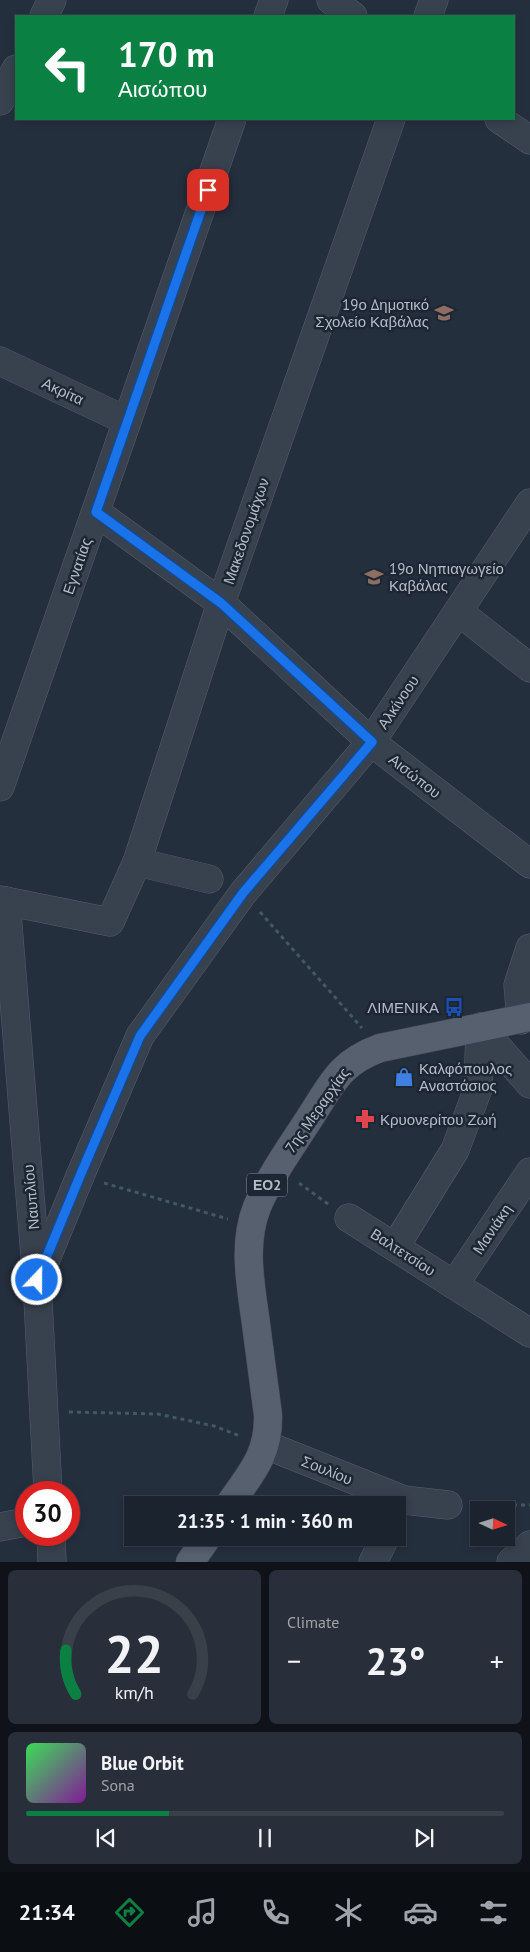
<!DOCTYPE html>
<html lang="en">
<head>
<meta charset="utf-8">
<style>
  :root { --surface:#1b232e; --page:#282f3a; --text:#f1f3f6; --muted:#a0a4aa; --line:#39404a; --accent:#0b8043 }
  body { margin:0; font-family:"PT Sans",sans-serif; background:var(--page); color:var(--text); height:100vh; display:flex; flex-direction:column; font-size:19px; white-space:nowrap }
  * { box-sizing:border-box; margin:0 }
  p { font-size:16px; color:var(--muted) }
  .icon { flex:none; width:28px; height:28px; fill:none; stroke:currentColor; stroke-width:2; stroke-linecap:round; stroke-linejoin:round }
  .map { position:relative; height:1562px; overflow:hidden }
  .details { display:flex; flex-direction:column; gap:8px; padding:8px; background:#0f1319; flex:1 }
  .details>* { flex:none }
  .guide { position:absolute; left:15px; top:15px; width:500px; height:105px; border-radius:0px; box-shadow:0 2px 8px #0003,0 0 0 1px var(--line); background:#0b8043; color:#fff; overflow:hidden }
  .needle { width:32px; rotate:94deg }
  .controls { position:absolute; left:470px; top:1501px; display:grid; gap:10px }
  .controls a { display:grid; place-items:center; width:45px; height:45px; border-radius:0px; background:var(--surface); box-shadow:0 2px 8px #0003,0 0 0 1px var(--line); font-size:25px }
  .speed { position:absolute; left:15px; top:1481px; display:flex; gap:10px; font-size:25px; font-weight:700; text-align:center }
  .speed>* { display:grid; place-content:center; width:65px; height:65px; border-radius:50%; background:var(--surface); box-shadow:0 2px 8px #0003,0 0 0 1px var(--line); line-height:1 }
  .speed .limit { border:8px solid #d22; background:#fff; color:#111 }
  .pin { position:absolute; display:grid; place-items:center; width:42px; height:42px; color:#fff; margin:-21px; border-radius:10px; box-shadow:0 2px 8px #0006 }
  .me { position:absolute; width:55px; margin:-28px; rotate:22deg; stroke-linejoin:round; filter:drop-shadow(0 0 4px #0008) }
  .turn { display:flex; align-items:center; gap:18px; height:105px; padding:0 20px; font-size:22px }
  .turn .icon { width:65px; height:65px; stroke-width:2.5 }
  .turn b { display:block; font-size:35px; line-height:42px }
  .big { font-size:38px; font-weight:700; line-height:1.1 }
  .details .tile { flex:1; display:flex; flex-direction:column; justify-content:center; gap:8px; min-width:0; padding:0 18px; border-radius:8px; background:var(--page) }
  .details .dial { align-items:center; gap:0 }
  .dial svg { height:130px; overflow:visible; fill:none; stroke:var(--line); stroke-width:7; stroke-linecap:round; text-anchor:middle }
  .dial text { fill:var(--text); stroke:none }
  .song { display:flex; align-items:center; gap:15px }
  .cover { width:60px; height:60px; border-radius:8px; background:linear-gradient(135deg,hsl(130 70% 55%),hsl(290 70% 35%)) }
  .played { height:5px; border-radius:2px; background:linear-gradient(90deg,var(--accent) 30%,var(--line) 30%) }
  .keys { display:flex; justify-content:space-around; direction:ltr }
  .heat { display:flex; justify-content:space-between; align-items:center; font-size:28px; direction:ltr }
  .details .tiles { flex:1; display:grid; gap:8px; grid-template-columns:1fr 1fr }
  .tile:last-child { grid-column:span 2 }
  .trip { position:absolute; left:124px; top:1496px; width:282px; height:50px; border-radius:0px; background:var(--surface); box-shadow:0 2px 8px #0003,0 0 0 1px var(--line); font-weight:700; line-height:50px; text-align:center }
  .dock { display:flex; height:80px; justify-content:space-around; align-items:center; background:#0b0e12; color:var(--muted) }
  .dock .icon { width:35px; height:35px }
  .dock .current { color:var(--accent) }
  .dock b { font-size:22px; color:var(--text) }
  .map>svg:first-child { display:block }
</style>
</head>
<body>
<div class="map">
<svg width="530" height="1562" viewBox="0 0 530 1562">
  <rect width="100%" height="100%" fill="#242f3e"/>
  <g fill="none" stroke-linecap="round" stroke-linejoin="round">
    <g stroke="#565f6c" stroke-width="29">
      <g id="minor">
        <path d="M331 0 353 16"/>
        <path d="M44 16 52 0"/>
        <path d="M268 16 274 0"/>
        <path d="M428 16 434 0"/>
        <path d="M0 101 16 69"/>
        <path d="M499 119 530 140"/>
        <path d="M0 361 127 421"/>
        <path d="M96 512 221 603 371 742 530 864"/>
        <path d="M458 611 530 668"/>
        <path d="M0 787 232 119"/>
        <path d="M137 862 209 879"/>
        <path d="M0 900 110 922 137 862 221 603 391 119"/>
        <path d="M6 901 37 1281 48 1492"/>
        <path d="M521 1020 518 985 530 948"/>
        <path d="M480 1027 530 1084"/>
        <path d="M349 1218 530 1333"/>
        <path d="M395 1247 455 1150 478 1089 480 1027"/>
        <path d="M37 1281 80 1176 140 1036 243 893 371 742 530 503"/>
        <path d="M454 1285 530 1172"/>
        <path d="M266 1445 404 1500 448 1505"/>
        <path d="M0 1527 26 1522"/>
        <path d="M51 1535 52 1562"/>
        <path d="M373 1562 385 1538"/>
        <path d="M511 1562 530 1545"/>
      </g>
    </g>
    <g stroke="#414a57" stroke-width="29">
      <g id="major">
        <path d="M229 1505C251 1473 269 1455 268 1415 264 1385 260 1354 256 1324 251 1286 242 1245 257 1207 270 1176 291 1147 309 1119 332 1084 339 1063 380 1048L530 1017"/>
        <path d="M190 1562 207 1538"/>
      </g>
    </g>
    <g stroke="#44595c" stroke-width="3" stroke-dasharray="4 4" stroke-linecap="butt">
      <path d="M260 912 362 1028"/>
      <path d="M104 1183 228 1219"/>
      <path d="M299 1183 328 1204"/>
      <path d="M69 1412 158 1414 214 1426 240 1436"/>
      <path d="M473 1505H530"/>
    </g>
    <use href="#minor" stroke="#38414e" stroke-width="28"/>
    <use href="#major" stroke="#56606e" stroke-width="28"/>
  </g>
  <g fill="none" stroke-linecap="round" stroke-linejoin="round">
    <g stroke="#114b97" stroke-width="12">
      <path id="route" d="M37 1280 80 1176 140 1036 243 893 372 742 221 603 96 512 208 190"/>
    </g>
    <use href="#route" stroke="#1a73e8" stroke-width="9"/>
  </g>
  <defs>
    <g id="school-bare" transform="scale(1.5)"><path d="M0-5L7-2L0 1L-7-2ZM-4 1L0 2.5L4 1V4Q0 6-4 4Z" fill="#8d6e63" stroke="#1d2633" stroke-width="2.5" paint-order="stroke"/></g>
    <g id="bus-bare" transform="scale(1.5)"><path d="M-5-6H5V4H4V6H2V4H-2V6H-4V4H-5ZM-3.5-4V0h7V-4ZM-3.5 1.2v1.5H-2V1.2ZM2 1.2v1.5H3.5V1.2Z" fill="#1a4fb4" stroke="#1d2633" stroke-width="2.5" paint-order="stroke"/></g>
    <g id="shop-bare" transform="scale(1.5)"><path d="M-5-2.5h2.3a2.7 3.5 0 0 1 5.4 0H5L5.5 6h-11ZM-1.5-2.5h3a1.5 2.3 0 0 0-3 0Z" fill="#3f7fe0" stroke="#1d2633" stroke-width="2.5" paint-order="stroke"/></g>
    <g id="pharmacy-bare" transform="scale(1.5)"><path d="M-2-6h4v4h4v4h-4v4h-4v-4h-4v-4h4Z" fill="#e0444e" stroke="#1d2633" stroke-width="2.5" paint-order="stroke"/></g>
  </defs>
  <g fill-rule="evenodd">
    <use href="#school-bare" x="444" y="313"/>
    <use href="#school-bare" x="374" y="577"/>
    <use href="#bus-bare" x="454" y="1007"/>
    <use href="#shop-bare" x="404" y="1077"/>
    <use href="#pharmacy-bare" x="365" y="1119"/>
  </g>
  <g text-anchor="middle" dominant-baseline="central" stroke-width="5" stroke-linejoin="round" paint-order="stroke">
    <rect fill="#1d2633" stroke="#878f9c" stroke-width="1" x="247" y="1173.5" width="40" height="23" rx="4"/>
    <g font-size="14" font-weight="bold" fill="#b4bcc9">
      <text x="267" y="1185">ΕΟ2</text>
    </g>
    <g font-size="15" fill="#b4bcc9" stroke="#1d2633" text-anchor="start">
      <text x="429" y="304" text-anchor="end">19ο Δημοτικό<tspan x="429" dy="17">Σχολείο Καβάλας</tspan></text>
      <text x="389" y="568">19ο Νηπιαγωγείο<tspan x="389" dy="17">Καβάλας</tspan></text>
      <text x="439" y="1007" text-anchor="end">ΛΙΜΕΝΙΚΑ</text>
      <text x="419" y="1068">Καλφόπουλος<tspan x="419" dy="17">Αναστάσιος</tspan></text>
      <text x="380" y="1119">Κρυονερίτου Ζωή</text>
    </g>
    <g font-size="15" fill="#b4bcc9" stroke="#1d2633">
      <text transform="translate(63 391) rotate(25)">Ακρίτα</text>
      <text transform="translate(246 531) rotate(-71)">Μακεδονομάχων</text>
      <text transform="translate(77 566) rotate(-71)">Εγνατίας</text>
      <text transform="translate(398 702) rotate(-56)">Αλκίνοου</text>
      <text transform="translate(415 776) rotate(38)">Αισώπου</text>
      <text transform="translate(317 1110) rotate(-55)">7ης Μεραρχίας</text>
      <text transform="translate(31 1197) rotate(-95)">Ναυπλίου</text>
      <text transform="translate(492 1229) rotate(-56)">Μανιάκη</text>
      <text transform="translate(403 1252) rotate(33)">Βαλτετσίου</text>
      <text transform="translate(327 1470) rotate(22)">Σουλίου</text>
    </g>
  </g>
</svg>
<div class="controls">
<a><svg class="needle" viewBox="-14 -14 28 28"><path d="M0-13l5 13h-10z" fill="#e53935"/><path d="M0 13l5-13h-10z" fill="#a0a4aa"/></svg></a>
</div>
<div class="speed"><div class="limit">30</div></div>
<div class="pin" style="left:208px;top:190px;background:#d93025"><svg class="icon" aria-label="arrive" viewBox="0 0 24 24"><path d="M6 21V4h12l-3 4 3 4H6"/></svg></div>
<svg class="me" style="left:37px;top:1280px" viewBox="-20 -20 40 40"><circle r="17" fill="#1a73e8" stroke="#fff" stroke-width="3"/><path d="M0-11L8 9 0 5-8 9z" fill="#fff"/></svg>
<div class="trip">21:35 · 1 min · 360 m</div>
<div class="guide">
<div class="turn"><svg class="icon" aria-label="left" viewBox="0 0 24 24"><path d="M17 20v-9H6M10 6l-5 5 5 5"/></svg><div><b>170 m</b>Αισώπου</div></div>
</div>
</div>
<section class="details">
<div class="tiles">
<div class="tile dial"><svg viewBox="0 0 100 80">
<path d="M14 69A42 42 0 1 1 86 69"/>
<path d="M14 69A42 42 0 0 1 8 42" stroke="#0b8043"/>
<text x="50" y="56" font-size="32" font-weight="700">22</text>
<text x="50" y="72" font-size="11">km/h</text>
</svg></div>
<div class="tile"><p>Climate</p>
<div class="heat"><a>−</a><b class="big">23°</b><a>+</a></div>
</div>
<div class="tile">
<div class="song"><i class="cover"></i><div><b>Blue Orbit</b><p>Sona</p></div></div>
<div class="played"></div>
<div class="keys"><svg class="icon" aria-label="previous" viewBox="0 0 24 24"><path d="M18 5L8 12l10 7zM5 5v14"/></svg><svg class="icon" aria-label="pause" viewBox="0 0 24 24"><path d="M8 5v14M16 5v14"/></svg><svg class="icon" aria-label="next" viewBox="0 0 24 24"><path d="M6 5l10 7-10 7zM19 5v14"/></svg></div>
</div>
</div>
</section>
<nav class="dock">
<b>21:34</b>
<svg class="icon current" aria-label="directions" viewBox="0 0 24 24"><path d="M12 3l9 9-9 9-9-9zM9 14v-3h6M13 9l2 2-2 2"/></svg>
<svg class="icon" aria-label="music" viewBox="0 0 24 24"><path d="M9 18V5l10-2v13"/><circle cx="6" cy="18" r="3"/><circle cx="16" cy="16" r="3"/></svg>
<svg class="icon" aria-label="phone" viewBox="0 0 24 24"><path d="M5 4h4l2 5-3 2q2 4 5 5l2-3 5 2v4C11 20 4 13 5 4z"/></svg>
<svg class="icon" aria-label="climate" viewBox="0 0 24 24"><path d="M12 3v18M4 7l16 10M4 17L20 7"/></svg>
<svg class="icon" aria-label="car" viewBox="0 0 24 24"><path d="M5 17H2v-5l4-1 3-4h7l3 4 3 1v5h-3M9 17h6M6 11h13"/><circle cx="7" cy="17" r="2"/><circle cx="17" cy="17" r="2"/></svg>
<svg class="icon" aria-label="filters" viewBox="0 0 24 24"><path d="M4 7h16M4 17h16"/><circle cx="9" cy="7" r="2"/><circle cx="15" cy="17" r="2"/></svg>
</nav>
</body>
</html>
